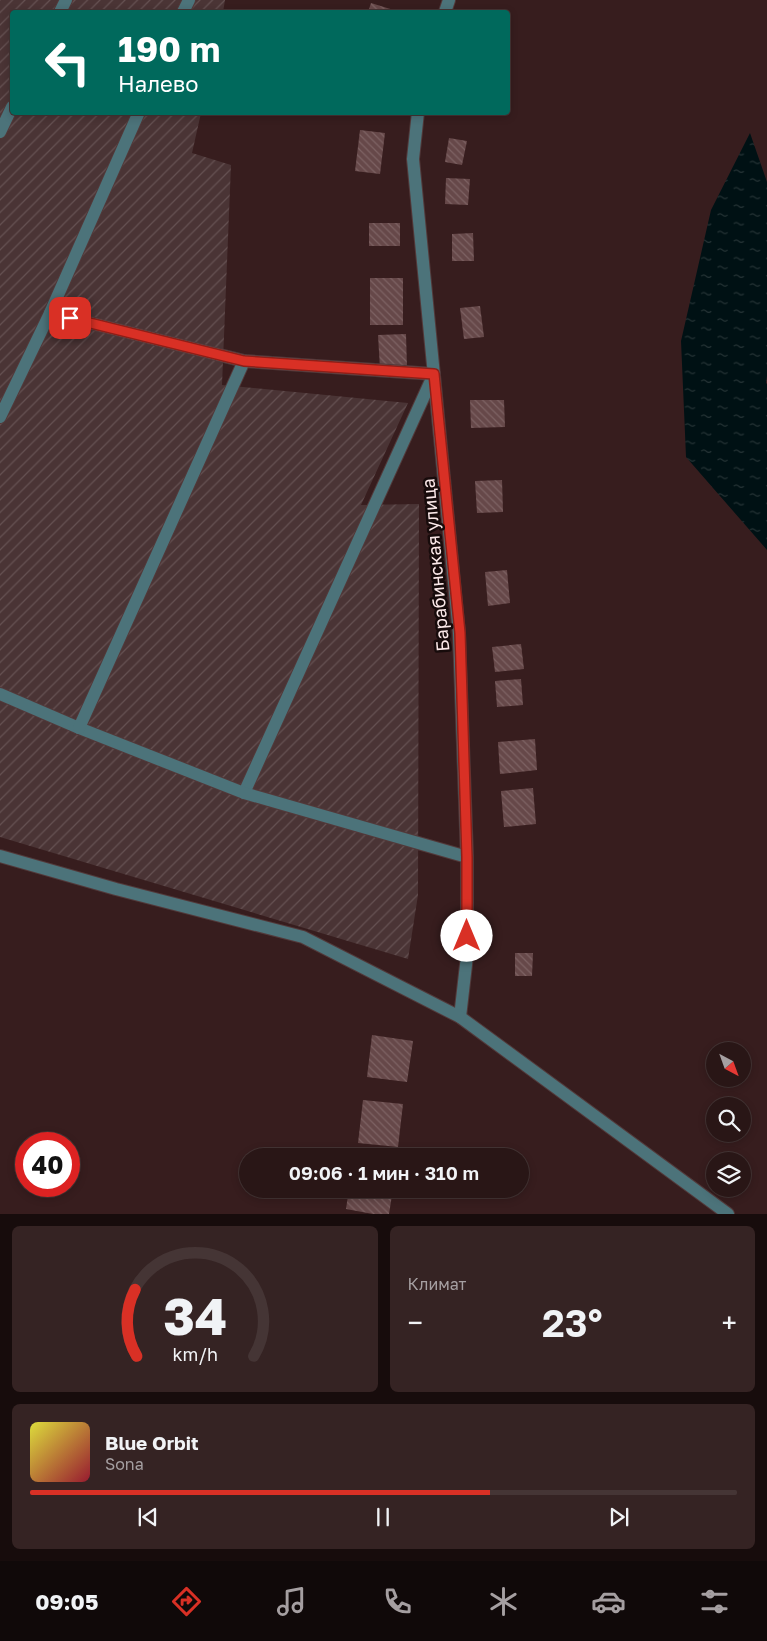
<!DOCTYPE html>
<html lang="ru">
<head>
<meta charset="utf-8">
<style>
  :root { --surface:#291616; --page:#352323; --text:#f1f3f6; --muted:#a59fa1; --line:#453535; --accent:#d93025 }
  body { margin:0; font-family:"Golos Text",sans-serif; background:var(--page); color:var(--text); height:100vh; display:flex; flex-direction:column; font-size:19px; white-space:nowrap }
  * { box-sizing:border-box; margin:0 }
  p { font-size:16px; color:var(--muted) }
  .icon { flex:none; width:28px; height:28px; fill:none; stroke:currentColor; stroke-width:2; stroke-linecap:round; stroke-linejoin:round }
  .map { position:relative; height:1214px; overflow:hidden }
  .details { display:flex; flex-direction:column; gap:12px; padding:12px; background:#170c0c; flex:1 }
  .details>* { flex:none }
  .guide { position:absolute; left:10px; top:10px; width:500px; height:105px; border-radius:5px; box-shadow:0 2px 8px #0003,0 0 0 1px var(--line); background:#00695c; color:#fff; overflow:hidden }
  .needle { width:32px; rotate:139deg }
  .buttons { position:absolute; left:706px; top:1042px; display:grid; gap:10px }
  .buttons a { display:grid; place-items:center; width:45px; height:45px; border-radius:50%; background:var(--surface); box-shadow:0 2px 8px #0003,0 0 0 1px var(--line); font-size:25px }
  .speed { position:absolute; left:15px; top:1132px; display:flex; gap:10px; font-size:25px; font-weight:700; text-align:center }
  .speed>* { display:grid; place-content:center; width:65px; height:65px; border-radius:50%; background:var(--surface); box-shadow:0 2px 8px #0003,0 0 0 1px var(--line); line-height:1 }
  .speed .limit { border:8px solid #d22; background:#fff; color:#111 }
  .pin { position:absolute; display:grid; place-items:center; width:42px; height:42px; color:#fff; margin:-21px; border-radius:10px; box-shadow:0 2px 8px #0006 }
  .me { position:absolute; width:55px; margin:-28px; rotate:0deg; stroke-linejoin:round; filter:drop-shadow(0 0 4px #0008) }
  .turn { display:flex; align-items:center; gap:18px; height:105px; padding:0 25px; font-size:22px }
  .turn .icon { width:65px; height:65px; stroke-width:2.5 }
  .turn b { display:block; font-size:35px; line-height:42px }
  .big { font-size:38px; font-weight:600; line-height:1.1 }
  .details .tile { flex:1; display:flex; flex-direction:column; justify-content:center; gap:8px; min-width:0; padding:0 18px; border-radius:8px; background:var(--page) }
  .details .dial { align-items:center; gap:0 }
  .dial svg { height:130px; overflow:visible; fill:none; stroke:var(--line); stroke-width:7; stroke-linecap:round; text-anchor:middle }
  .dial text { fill:var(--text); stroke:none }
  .song { display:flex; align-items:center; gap:15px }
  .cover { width:60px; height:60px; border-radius:8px; background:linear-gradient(135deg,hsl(60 70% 55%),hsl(350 70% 35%)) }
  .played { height:5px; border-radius:2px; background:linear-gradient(90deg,var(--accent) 65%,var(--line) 65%) }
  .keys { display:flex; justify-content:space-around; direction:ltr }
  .heat { display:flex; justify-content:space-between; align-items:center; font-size:28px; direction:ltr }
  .details .tiles { flex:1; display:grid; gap:12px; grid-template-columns:1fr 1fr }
  .tile:last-child { grid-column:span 2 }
  .trip { position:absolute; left:239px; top:1148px; width:290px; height:50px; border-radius:25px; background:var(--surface); box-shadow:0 2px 8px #0003,0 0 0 1px var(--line); font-weight:600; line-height:50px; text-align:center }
  .tabs { display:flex; height:80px; justify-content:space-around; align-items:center; background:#100909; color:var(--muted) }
  .tabs .icon { width:35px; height:35px }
  .tabs .on { color:var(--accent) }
  .tabs b { font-size:22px; color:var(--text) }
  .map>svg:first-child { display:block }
</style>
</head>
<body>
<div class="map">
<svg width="767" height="1214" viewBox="0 0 767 1214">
  <defs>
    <pattern id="garden-furrows" width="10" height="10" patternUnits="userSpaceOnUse" patternTransform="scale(1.25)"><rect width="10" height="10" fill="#4a3435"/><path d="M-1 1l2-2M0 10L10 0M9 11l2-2" fill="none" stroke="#655152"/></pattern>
    <pattern id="water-ripples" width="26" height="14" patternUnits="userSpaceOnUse" patternTransform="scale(1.25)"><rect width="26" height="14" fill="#001114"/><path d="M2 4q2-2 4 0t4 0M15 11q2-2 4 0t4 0" fill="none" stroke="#263436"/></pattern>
    <pattern id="building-back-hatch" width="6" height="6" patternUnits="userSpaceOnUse" patternTransform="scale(1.25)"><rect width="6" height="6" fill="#664849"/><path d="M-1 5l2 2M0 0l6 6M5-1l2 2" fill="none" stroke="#7d6263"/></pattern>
  </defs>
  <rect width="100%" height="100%" fill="#371d1e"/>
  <path fill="url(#garden-furrows)" d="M0 0H225L223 12H12V112L201 113 192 153 231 165 222 385 408 403 361 505 419 504 418 895 408 959 0 837Z"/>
  <path fill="url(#water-ripples)" d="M750 133 767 182V376L766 383 767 384V550L686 457 681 341 711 210Z"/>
  <g fill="url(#building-back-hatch)">
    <path d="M371 3 400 12H368Z"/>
    <path d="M360 130 385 133 380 174 355 171Z"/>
    <path d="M449 138 467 141 462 165 445 162Z"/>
    <path d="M446 178 470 179 468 205 445 204Z"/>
    <rect x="369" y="223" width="31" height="23"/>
    <path d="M473 233 474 261H452V234Z"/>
    <rect x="370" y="278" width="33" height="47"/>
    <path d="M480 306 484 337 464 339 460 308Z"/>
    <path d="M406 334 407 368 380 369 378 335Z"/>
    <path d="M470 400H504L505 427 471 428Z"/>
    <path d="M502 480 503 512 477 513 475 481Z"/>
    <path d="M507 570 510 603 488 606 485 572Z"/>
    <path d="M521 644 524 669 495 672 492 647Z"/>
    <path d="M521 679 523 705 497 707 495 681Z"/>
    <path d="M535 739 537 770 500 774 498 742Z"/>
    <path d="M533 788 536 824 504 827 501 791Z"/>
    <path d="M515 953H533L532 976H515Z"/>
    <path d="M372 1035 413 1041 407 1082 367 1077Z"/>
    <path d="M363 1100 403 1104 398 1147 358 1143Z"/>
    <path d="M349 1189H393L389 1214H373L346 1209Z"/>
  </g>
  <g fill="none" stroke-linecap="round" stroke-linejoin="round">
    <g stroke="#52393a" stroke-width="14">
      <g id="minor">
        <path d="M60 12 66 0"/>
        <path d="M183 12 189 0"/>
        <path d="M445 12 449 0"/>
        <path d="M418 112 413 159 459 633 467 857V956L460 1017"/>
        <path d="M0 132 12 107"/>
        <path d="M50 313 244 361 434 374 244 793"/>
        <path d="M0 417 50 313 139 112"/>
        <path d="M0 694 79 728 244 793 467 857"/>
        <path d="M79 728 244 361"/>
        <path d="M0 856 116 889 303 937 460 1017 728 1214"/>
      </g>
    </g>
    <use href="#minor" stroke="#4c737a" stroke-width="12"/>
  </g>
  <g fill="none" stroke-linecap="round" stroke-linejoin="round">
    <g stroke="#8d1f18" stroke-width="12">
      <path id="route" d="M70 318 244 361 434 374 460 633 467 857V936"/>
    </g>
    <use href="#route" stroke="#d93025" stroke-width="9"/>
  </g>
  <g text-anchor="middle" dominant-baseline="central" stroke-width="5" stroke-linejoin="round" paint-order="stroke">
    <g font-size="18" fill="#fbe8e8" stroke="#170b0b">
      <text transform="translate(435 565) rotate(-95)">Барабинская улица</text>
    </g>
  </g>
</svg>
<div class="buttons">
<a><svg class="needle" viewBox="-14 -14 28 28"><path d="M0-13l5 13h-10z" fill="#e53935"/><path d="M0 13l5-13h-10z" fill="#a59fa1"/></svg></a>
<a><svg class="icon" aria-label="search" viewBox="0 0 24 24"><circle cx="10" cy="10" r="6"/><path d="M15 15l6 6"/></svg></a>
<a><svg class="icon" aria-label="layers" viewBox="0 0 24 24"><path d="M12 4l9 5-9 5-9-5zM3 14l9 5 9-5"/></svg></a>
</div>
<div class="speed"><div class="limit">40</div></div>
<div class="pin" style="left:70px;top:318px;background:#d93025"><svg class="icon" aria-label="arrive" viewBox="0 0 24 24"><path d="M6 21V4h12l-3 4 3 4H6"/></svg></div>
<svg class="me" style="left:467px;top:936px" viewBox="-20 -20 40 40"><circle r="19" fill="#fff"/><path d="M0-13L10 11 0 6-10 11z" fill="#d93025"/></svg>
<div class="trip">09:06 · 1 мин · 310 m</div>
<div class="guide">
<div class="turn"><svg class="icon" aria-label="left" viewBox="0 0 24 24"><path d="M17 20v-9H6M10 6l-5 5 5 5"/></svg><div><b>190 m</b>Налево</div></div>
</div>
</div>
<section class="details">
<div class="tiles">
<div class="tile dial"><svg viewBox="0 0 100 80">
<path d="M14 69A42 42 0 1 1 86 69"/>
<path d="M14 69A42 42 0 0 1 13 28" stroke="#d93025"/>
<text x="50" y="56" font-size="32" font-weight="700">34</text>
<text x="50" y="72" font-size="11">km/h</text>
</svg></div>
<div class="tile"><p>Климат</p>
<div class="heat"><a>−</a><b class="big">23°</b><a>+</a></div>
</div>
<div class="tile">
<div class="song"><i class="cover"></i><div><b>Blue Orbit</b><p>Sona</p></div></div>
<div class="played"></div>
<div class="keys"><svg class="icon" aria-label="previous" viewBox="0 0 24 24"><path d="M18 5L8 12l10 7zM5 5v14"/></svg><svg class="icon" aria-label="pause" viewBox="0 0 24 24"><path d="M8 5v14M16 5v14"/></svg><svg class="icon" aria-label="next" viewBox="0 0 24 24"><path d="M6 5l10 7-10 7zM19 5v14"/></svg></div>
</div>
</div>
</section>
<nav class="tabs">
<b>09:05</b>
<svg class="icon on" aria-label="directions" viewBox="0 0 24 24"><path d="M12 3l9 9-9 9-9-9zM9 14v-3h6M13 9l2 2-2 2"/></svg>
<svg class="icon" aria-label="music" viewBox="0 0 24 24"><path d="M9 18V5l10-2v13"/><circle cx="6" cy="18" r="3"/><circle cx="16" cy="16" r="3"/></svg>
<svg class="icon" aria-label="phone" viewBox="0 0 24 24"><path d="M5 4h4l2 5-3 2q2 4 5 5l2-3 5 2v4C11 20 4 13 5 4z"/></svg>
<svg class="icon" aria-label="climate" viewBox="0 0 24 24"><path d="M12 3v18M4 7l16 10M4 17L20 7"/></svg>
<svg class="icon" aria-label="car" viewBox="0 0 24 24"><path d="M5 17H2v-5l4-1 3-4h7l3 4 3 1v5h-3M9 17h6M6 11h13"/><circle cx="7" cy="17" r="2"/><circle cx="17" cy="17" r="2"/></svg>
<svg class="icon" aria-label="filters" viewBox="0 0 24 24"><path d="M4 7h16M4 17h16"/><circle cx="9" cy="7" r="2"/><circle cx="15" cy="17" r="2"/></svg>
</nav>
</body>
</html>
